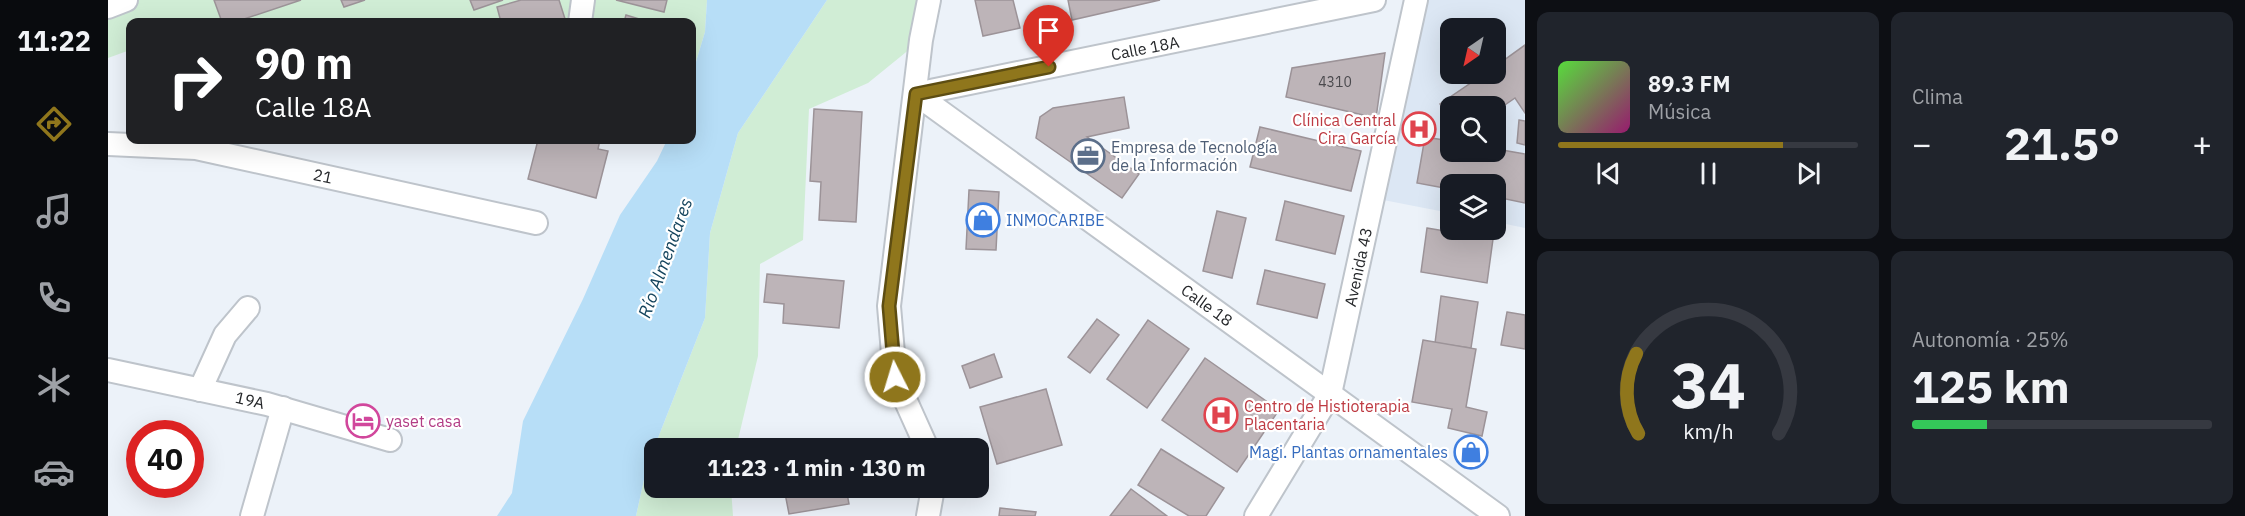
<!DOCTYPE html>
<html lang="es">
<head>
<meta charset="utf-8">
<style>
  :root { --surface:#171b24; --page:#20242c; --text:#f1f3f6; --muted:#9ea1a6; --line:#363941; --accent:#8f761c }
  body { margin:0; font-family:"IBM Plex Sans",sans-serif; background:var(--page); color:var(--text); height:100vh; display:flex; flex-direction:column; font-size:22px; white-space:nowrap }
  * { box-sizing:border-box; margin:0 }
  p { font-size:20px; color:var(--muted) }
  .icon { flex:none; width:33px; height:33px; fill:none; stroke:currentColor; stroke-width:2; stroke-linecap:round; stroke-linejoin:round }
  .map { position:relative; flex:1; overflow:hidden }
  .sheet { display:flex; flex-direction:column; gap:12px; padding:12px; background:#0d0f14; width:720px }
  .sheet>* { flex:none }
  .banner { position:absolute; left:18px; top:18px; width:570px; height:126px; border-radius:12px; box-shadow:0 6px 24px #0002; background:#202124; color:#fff; overflow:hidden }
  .needle { width:39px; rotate:214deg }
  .tools { position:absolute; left:1332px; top:18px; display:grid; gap:12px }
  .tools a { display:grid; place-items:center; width:66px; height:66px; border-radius:12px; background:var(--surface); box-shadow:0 6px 24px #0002; font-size:30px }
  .speed { position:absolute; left:18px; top:420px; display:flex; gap:12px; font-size:30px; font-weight:700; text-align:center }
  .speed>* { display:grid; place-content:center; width:78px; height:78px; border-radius:50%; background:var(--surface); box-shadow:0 6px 24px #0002; line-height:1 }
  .speed .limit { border:9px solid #d22; background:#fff; color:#111 }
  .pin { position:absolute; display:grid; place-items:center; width:51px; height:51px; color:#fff; margin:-62px -26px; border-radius:50% 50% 50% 0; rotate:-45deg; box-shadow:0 0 6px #0007 }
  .pin .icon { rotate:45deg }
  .me { position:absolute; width:66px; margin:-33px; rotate:355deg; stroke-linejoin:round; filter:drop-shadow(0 0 4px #0008) }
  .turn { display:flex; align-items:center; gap:21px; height:126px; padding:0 30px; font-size:27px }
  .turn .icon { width:78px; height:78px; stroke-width:2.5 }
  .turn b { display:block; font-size:42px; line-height:51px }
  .big { font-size:45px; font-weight:800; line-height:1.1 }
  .sheet .widget { flex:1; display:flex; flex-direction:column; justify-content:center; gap:9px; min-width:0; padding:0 21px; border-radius:12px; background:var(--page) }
  .sheet .dial { align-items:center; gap:0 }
  .dial svg { height:156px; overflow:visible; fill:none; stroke:var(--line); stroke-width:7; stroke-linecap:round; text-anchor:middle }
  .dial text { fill:var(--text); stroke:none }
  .song { display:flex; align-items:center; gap:18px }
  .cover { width:72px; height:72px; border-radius:9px; background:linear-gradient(135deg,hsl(110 70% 55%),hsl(320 70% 35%)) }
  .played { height:6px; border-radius:3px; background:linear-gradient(90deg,var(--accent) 75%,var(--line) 75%) }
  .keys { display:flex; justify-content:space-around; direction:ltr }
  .heat { display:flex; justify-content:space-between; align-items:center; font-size:33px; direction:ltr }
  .charge { height:9px; border-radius:4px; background:linear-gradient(90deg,#34c759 25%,var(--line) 0) }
  .sheet .tiles { flex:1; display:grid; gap:12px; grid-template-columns:repeat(2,1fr) }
  .trip { position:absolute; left:536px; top:438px; width:345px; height:60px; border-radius:12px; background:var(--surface); box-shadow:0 6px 24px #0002; font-weight:800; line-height:60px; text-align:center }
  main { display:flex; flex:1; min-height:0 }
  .menu { display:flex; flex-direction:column; width:108px; justify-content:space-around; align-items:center; background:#090b0e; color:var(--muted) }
  .menu .icon { width:42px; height:42px }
  .menu .current { color:var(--accent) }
  .menu b { font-size:27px; color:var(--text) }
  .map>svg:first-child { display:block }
</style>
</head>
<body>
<main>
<nav class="menu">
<b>11:22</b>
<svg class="icon current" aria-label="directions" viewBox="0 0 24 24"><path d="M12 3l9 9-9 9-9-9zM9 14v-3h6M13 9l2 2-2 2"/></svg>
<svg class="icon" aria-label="music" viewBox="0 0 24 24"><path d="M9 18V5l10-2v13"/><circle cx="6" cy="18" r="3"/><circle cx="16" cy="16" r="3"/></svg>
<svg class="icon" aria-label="phone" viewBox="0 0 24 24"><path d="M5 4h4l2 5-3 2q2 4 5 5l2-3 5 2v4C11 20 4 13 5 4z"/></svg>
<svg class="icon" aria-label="climate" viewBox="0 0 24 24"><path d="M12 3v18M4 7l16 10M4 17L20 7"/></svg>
<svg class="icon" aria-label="car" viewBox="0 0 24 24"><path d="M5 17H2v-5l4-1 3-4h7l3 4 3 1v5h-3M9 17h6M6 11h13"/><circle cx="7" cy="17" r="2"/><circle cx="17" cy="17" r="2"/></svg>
</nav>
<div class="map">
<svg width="1417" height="516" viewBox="0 0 1417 516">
  <rect width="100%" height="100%" fill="#ecf2f9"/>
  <path fill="#dce7f4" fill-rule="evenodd" d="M1308 0H1417V228L1388 222V184H1342V213L1265 198ZM1342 28H1388V74H1342ZM1342 106H1388V152H1342Z"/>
  <g fill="#d0edd5">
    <path d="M0 0H599L597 32 584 75V22H22V50L0 58Z"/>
    <path d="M719 0H821L813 40 760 83 701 109 695 240 652 264 650 356 628 448H546V488H623L625 516H528L539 466 597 318 602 233 630 133Z"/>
  </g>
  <path fill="#b7def7" d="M599 0H719L630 133 602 233 597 318 539 466 528 516H389L404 493 415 421 475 299 512 215 549 161 559 140H584V75L597 32Z"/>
  <g fill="#bdb4b8" stroke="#9c9398" stroke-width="1.5">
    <path d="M106 0H193L127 22H114Z"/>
    <path d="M233 0H257L236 7Z"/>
    <path d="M362 0H395L366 10Z"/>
    <path d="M413 0H451L458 22H393L389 7Z"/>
    <path d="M508 0H559L556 12Z"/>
    <path d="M867 0H905L912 28 875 36Z"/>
    <path d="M960 0H1052L964 20Z"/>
    <path d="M518 15 541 22H516Z"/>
    <path d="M1417 45V113L1407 98 1388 111V106H1342V120L1332 104 1376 74H1388V66Z"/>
    <path d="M1277 53 1268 118 1178 97 1184 68Z"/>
    <path d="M1016 97 1021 128 979 137 1031 174 1014 198 928 138 932 117 945 108Z"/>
    <path d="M706 109 754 112 748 222 711 220 713 182 702 181Z"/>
    <path d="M1411 120 1417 121V145L1409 143Z"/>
    <path d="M1152 127 1253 151 1243 191 1142 167Z"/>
    <path d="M1317 137 1342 141V152H1388V149L1417 154V203L1388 197V184H1342V189L1309 183Z"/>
    <path d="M430 140H492L490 149 500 151 488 198 420 179Z"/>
    <path d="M861 190 891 192 888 250 858 249Z"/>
    <path d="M1177 201 1236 216 1227 254 1168 240Z"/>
    <path d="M1109 211 1138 218 1124 278 1095 271Z"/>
    <path d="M1319 228 1385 239 1379 283 1313 272Z"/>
    <path d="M1157 270 1217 284 1209 318 1149 304Z"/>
    <path d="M659 274 736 281 731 328 675 323 676 304 656 302Z"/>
    <path d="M1333 296 1370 302 1363 348 1327 343Z"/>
    <path d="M1399 312 1417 315V349L1393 345Z"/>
    <path d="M989 319 1011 335 982 373 960 357Z"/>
    <path d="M1040 320 1081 349 1039 408 999 379Z"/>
    <path d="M1315 340 1368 349 1358 407 1379 412 1374 436 1340 428 1344 409 1304 402Z"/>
    <path d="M886 354 894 377 862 388 854 366Z"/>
    <path d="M1097 358 1171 410 1129 472 1054 420Z"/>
    <path d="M938 389 954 445 889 464 872 407Z"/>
    <path d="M1053 449 1116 488 1098 516H1081L1030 485Z"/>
    <path d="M676 488H738L741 504 681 514Z"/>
    <path d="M1023 489 1059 516H1002Z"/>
    <path d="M892 508 928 512 927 516H891Z"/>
  </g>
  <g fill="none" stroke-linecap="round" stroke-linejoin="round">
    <g stroke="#bec4cb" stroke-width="26">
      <g id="minor">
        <path d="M0 7 18 0"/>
        <path d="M472 22 475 0"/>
        <path d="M808 94 1390 516"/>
        <path d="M808 94 1266 0"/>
        <path d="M0 144 88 148 428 223"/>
        <path d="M0 370 159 404 282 440"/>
        <path d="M92 390 117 335 140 308"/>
        <path d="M819 448 787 377 781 306 813 40 821 0"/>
        <path d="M144 516 175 408"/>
        <path d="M820 516 825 488"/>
        <path d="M1148 516 1222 394 1308 0"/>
      </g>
    </g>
    <use href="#minor" stroke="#fff" stroke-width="22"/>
  </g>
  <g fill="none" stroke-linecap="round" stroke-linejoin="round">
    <g stroke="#5d4d12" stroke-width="15">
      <path id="route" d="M787 377 781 306 808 94 941 67"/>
    </g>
    <use href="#route" stroke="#8f761c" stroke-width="10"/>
  </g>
  <defs>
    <g id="hospital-ring" transform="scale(1.725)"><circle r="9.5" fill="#fff" stroke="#e0444e" stroke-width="1.5"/><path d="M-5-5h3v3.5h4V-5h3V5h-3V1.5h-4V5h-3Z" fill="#e0444e"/></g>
    <g id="office-ring" transform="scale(1.725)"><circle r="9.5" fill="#fff" stroke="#5c6f8a" stroke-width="1.5"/><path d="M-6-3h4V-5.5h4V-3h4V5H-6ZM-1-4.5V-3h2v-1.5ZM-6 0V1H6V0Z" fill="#5c6f8a"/></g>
    <g id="shop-ring" transform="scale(1.725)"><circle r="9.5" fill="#fff" stroke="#3f7fe0" stroke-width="1.5"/><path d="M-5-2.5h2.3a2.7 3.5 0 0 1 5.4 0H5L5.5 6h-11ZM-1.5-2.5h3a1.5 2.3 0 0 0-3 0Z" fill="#3f7fe0"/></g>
    <g id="hotel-ring" transform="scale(1.725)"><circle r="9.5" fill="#fff" stroke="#d1479c" stroke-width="1.5"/><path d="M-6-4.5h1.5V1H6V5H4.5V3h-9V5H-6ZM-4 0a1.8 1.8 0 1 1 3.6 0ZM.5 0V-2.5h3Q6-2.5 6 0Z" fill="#d1479c"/></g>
  </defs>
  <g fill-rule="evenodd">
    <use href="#hospital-ring" x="1311" y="129"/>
    <use href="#office-ring" x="980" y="156"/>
    <use href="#shop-ring" x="875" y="220"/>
    <use href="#hospital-ring" x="1113" y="415"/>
    <use href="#hotel-ring" x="255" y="421"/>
    <use href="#shop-ring" x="1363" y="452"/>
  </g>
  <g text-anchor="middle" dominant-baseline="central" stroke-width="4.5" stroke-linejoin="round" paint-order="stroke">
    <g font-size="14" fill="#4b4a4e">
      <text x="1227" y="82">4310</text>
    </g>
    <g font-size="16" fill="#25272a" stroke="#fff">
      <text transform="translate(1037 48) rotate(-11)">Calle 18A</text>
      <text transform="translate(215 176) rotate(12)">21</text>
      <text transform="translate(1250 267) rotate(-78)">Avenida 43</text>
      <text transform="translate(1099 305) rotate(36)">Calle 18</text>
      <text transform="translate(142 400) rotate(13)">19A</text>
    </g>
    <g font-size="16" fill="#be3a42" stroke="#fff" text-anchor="end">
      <text x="1288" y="120">Clínica Central<tspan x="1288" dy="18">Cira García</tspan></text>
      <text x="1136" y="406" text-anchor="start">Centro de Histioterapia<tspan x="1136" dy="18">Placentaria</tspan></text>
    </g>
    <g font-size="16" fill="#4e5e75" stroke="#fff" text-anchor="start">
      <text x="1003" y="147">Empresa de Tecnología<tspan x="1003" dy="18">de la Información</tspan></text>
    </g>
    <g font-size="16" fill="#366cbe" stroke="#fff" text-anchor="start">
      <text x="898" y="220">INMOCARIBE</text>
      <text x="1340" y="452" text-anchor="end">Magi. Plantas ornamentales</text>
    </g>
    <g font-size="16" fill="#b23c85" stroke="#fff" text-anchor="start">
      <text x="278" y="421">yaset casa</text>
    </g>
    <g font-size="18" font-style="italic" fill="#14445d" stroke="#fff">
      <text transform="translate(557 258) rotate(-70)">Río Almendares</text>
    </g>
  </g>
</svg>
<div class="tools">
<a><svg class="needle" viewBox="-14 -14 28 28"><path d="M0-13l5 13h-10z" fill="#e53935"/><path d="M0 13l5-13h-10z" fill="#9ea1a6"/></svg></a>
<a><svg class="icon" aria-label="search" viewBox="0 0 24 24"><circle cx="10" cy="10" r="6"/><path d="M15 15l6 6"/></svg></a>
<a><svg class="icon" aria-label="layers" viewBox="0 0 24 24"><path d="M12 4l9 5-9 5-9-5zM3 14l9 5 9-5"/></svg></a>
</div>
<div class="speed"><div class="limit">40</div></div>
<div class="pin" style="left:941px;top:67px;background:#d93025"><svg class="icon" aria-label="arrive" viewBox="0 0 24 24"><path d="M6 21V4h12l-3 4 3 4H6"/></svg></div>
<svg class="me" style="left:787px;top:377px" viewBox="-20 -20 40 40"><circle r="17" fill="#8f761c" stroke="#fff" stroke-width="3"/><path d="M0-11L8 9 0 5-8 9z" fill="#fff"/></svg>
<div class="trip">11:23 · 1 min · 130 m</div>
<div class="banner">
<div class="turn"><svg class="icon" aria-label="right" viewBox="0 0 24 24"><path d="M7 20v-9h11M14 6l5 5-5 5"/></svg><div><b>90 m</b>Calle 18A</div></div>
</div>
</div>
<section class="sheet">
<div class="tiles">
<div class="widget">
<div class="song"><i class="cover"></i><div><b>89.3 FM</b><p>Música</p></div></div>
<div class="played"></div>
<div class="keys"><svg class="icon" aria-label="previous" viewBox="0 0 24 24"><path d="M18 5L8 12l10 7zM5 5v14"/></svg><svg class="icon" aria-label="pause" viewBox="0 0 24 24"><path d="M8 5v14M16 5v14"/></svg><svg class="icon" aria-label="next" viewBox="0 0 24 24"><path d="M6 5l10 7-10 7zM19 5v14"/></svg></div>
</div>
<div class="widget"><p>Clima</p>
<div class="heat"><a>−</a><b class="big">21.5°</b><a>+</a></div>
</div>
<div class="widget dial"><svg viewBox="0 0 100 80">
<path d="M14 69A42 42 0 1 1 86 69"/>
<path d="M14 69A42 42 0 0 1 13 28" stroke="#8f761c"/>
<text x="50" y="56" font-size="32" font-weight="700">34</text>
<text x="50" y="72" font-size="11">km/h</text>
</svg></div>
<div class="widget"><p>Autonomía · 25%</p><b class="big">125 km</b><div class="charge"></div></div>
</div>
</section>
</main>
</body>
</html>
